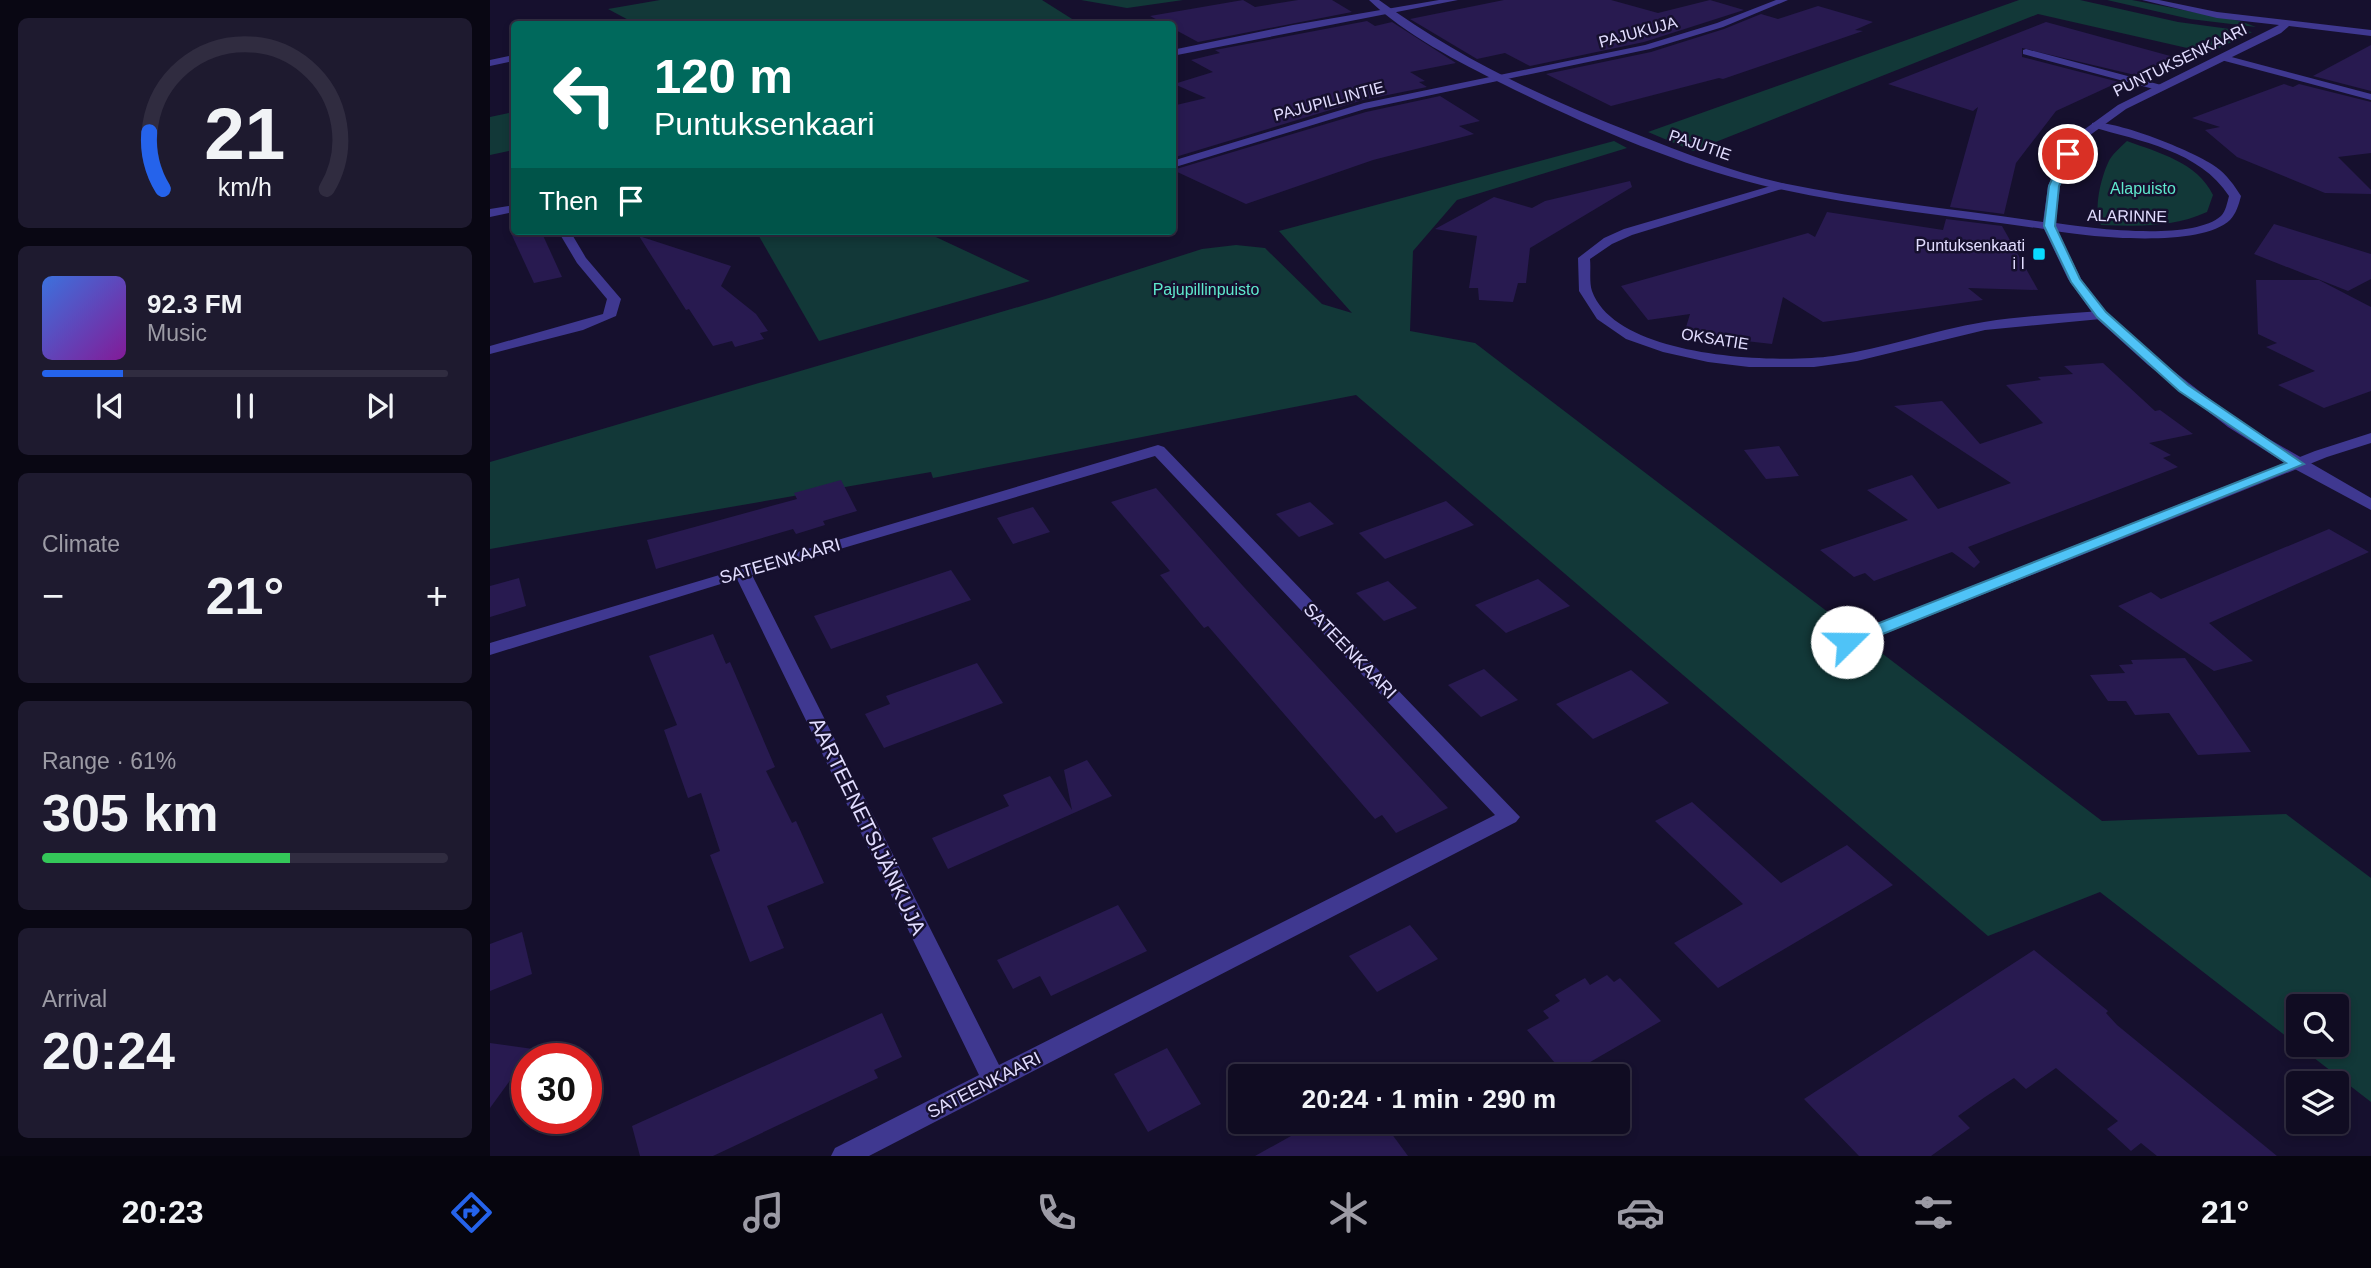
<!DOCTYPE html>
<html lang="en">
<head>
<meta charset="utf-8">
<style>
  :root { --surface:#100c22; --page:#1e1a2f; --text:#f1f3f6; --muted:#9c9ba5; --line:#302c40; --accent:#2563eb }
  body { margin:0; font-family:Helvetica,sans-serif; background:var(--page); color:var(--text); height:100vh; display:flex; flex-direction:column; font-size:26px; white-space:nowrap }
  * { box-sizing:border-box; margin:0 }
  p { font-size:23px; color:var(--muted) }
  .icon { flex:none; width:38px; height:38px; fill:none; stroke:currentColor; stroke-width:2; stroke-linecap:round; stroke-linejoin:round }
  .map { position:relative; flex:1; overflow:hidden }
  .panel { display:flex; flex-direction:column; gap:18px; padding:18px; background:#090713; width:490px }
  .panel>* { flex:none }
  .top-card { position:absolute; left:21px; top:21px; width:665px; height:214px; border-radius:7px; box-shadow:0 4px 10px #0003,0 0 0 2px var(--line); background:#00695c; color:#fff; overflow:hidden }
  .fabs { position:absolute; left:1796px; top:994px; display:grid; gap:14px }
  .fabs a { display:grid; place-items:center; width:63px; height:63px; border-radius:7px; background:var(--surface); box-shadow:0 4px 10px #0003,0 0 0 2px var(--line); font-size:35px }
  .speed { position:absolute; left:21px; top:1043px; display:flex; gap:14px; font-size:35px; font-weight:700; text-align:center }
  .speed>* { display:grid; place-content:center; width:91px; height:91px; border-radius:50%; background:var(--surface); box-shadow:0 4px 10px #0003,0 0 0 2px var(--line); line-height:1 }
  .speed .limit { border:10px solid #d22; background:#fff; color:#111 }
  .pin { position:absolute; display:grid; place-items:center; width:60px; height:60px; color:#fff; margin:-30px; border:4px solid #fff; border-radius:50%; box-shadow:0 2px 7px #0007 }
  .me { position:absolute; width:77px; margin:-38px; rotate:68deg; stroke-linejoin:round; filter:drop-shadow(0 0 5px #0008) }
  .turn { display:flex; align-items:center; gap:24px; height:147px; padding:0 28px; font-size:32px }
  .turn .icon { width:91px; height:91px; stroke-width:2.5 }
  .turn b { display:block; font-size:49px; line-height:60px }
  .then { display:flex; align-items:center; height:66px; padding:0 28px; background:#0003; gap:14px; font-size:26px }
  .big { font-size:52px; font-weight:700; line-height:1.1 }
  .panel .card { flex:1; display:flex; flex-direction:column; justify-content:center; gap:10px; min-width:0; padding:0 24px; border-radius:10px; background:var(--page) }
  .panel .dial { align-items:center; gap:0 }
  .dial svg { height:182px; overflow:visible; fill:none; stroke:var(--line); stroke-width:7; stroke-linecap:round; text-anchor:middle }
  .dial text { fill:var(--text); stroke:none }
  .song { display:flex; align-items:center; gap:21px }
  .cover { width:84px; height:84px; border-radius:10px; background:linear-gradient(135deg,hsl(220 70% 55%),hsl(290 70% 35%)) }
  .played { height:7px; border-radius:4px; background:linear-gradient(90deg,var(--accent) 20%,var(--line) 20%) }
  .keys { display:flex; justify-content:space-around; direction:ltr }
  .heat { display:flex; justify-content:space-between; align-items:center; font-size:38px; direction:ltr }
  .charge { height:10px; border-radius:5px; background:linear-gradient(90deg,#34c759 61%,var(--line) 0) }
  .trip { position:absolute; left:738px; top:1064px; width:402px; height:70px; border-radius:7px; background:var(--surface); box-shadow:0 4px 10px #0003,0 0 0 2px var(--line); font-weight:700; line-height:70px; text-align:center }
  .dock { display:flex; height:112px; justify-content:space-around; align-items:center; background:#06050e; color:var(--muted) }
  .dock .icon { width:49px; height:49px }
  .dock .current { color:var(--accent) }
  .dock b { font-size:32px; color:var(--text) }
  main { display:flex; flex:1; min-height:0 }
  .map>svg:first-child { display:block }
</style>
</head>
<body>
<main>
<section class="panel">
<div class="card dial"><svg viewBox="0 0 100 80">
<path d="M14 69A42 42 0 1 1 86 69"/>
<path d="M14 69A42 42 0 0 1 8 44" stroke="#2563eb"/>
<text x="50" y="56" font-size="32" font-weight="700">21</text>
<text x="50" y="72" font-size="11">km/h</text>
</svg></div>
<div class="card">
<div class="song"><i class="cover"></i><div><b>92.3 FM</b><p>Music</p></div></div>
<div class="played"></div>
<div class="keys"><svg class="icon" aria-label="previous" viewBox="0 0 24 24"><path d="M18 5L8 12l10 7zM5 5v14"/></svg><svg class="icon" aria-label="pause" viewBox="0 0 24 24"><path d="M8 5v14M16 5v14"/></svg><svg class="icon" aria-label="next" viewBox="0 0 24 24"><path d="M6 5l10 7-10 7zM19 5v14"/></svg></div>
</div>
<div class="card"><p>Climate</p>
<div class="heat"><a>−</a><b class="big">21°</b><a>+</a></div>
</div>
<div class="card"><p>Range · 61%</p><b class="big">305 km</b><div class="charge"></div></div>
<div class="card"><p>Arrival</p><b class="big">20:24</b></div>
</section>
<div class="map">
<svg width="1881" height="1156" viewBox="0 0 1881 1156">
  <rect width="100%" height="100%" fill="#16102e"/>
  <g fill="#123838" fill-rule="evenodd">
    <path d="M170 0H552L590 24H146L118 9Z"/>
    <path d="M591 0H693L637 8Z"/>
    <path d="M1529 0H1590L1688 22 1762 32 1719 53 1548 14 1203 151 1158 132Z"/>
    <path d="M1617 0H1642L1750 21 1766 27 1700 19Z"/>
    <path d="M24 112V150L0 155V117Z"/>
    <path d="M1124 141 1137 148 967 200 923 251 920 331 985 343 1612 821 1796 814 1881 878V1102L1610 892 1498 936 866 395 443 478 441 472 0 549V462L559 298 712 249 746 245 775 248 832 304 862 313 789 231ZM1808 1006H1846V1045H1808Z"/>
    <path d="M1637 141C1669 153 1707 162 1723 195L1717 212C1682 228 1648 226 1611 225 1603 210 1611 178 1618 163 1621 155 1631 147 1637 141Z"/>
    <path d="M266 231H433L540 281 329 341Z"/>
  </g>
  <g fill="#281a50">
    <path d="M753 0 765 7 808 0H842L862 12 708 42 682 28V24H675L660 16Z"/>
    <path d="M1014 0H1121L1168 13 1220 0 1254 10 1154 42 1040 66 1015 53 987 59 920 19Z"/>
    <path d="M1328 6 1383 22 1365 30 1373 31 1233 79 1229 78 1121 106 1056 74 1161 52 1234 29 1271 14 1288 19Z"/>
    <path d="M877 21 885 26 902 22 966 63 920 72 935 81 929 82 937 87 873 100 682 158V106L716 98 684 84 723 72 701 60 730 53 725 50Z"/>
    <path d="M1556 22 1684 57 1645 75 1532 48V57L1629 82 1566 111 1526 163 1514 214 1460 207 1488 107 1483 111 1398 84Z"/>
    <path d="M1881 45V91L1823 76Z"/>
    <path d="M1794 84 1803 87 1809 84 1881 102V153L1848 157 1881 190V194L1835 193 1747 157 1715 130 1730 127 1702 118Z"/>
    <path d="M950 96 990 121 969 126 984 134 883 160 756 204 683 170 876 112Z"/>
    <path d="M1140 181 1142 187 1040 248 1036 283H1028L1023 302 989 300 988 288H979L987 236 945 229 1004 197 1042 208 1055 201Z"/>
    <path d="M1337 212 1453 230 1456 219 1512 226 1548 290 1478 288 1493 300 1333 322 1293 297 1282 344 1194 334 1200 314 1158 320 1131 286 1318 233 1325 237Z"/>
    <path d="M1784 224 1881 254V279L1858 291 1764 254Z"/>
    <path d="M20 231H51L72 277 44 283Z"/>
    <path d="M149 236 241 266 231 286 266 314 278 331 270 333 274 339 245 347 242 341 223 346 199 309 196 310Z"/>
    <path d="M1766 280H1829L1881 307V391L1834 408 1788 385 1825 371 1776 347 1787 343 1768 334Z"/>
    <path d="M1613 363 1665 411 1670 410 1703 434 1659 443 1681 455 1673 458 1688 467 1478 547 1490 562 1484 568 1462 552 1384 581 1375 573 1364 577 1330 550 1418 520 1377 490 1422 475 1448 509 1521 483 1404 406 1452 401 1490 444 1553 423 1516 385 1551 380 1548 377 1583 374 1574 366Z"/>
    <path d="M1289 446 1309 476 1276 479 1254 450Z"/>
    <path d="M351 480 367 511 333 521 335 525 306 534 303 529 166 569 157 540 307 499 304 493Z"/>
    <path d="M666 488 753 586 958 808 906 833 892 815 885 819 718 626 714 628 670 575 680 571 621 502Z"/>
    <path d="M956 501 984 525 895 559 869 533Z"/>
    <path d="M820 502 844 524 809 537 786 514Z"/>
    <path d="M543 507 560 532 523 544 507 518Z"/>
    <path d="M1839 529 1879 552 1719 623 1763 661 1724 671 1628 606 1661 592 1671 599Z"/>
    <path d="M461 570 481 600 341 649 324 616Z"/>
    <path d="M29 578 36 606 0 617V586Z"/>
    <path d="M1048 579 1080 606 1016 633 985 605Z"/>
    <path d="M898 581 927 608 894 621 866 593Z"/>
    <path d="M223 634 236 664 240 662 285 767 276 771 302 823 306 821 334 883 277 906 294 948 260 962 220 855 230 851 211 793 198 798 174 730 187 725 159 656Z"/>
    <path d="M1695 658 1732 710 1761 752 1708 755 1679 713 1645 715 1636 701H1618L1600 675 1635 673 1629 665 1643 664 1641 660Z"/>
    <path d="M487 663 513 703 394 748 375 714 400 704 396 696Z"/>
    <path d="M994 669 1028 700 991 717 958 685Z"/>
    <path d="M1141 670 1179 703 1103 739 1066 704Z"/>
    <path d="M597 760 622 796 458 869 442 838 519 806 513 795 560 776 582 810 574 770Z"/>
    <path d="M1202 802 1291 883 1357 845 1403 885 1228 988 1184 943 1253 904 1165 821Z"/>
    <path d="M628 905 657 951 561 996 550 976 523 989 507 960Z"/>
    <path d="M920 925 948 959 887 992 859 956Z"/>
    <path d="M32 932 42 974 0 991V944Z"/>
    <path d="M1544 950 1618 1011 1616 1013 1627 1025 1787 1156H1667L1651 1143 1641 1151 1617 1129 1628 1121 1566 1068 1536 1089 1524 1078 1495 1097 1468 1116 1480 1128 1441 1156H1369L1314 1099Z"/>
    <path d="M1117 975 1124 982 1130 978 1171 1021 1076 1076 1037 1030 1059 1018 1053 1011 1070 1001 1065 995 1095 978 1100 985Z"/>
    <path d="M392 1013 412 1057 384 1070 388 1078 223 1156H150L142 1126Z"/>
    <path d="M0 1043 43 1049 0 1108Z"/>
    <path d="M677 1048 711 1104 658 1132 624 1074Z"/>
    <path d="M826 1122H893L918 1156H765Z"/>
  </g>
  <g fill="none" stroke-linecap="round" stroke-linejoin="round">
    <g fill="#3f3890" fill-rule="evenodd">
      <path d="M949 0H968L682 56V50L803 25Z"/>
      <path d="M1286 0H1298L1233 27 1160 49 875 109 682 168V161L874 103 1155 45 1227 23Z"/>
      <path d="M1536 49 1675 86 1676 88 1671 91 1533 54V50Z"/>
      <path d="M24 55V61L0 66V60Z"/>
      <path d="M1734 55 1881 94V100L1731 60 1729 58Z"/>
      <path d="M1602 123C1626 120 1706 152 1726 167 1737 175 1744 185 1751 196 1749 204 1746 214 1740 220 1710 249 1593 237 1555 229L1553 226 1559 222C1596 228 1702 242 1731 216 1736 211 1737 203 1739 196 1710 151 1650 141 1602 127Z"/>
      <path d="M1291 183 1295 184V188L1142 235 1122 244 1100 259C1101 269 1099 283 1102 291 1126 358 1285 364 1343 356 1394 349 1443 330 1494 322 1533 316 1572 314 1611 311L1618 315 1611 319 1495 330 1367 361 1324 367H1259L1218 362 1173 352 1136 339 1107 319 1089 291 1088 258 1114 238 1134 229Z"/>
      <path d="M24 205V212L0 217V209Z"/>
      <path d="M68 231H80L96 258 131 299 126 316 93 330 0 354V346L113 314 117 299 87 263Z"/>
      <path d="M1881 433V443L1837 457 1364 646 1357 648 1348 642 1350 638 1825 451Z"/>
      <path d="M668 445 674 447 1030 817 1026 822 379 1156H341L345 1148 489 1075 247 579 0 655V643ZM665 456 1005 815 509 1065 262 575Z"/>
    </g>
    <path fill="#3f3890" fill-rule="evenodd" d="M879 0H889C968 58 1055 99 1146 134 1194 153 1242 172 1292 183 1378 201 1466 209 1553 222L1558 186 1572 154 1588 134 1628 105 1789 25 1727 18 1652 0H1669L1727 12 1881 30V36L1799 26 1791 33 1636 109 1596 138 1583 155 1570 186 1565 226 1591 279 1616 312 1668 359 1748 421 1881 498V510L1801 467 1738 427 1658 365 1606 318 1578 279 1554 229C1460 216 1364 207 1271 185 1183 163 1095 125 1013 84 970 63 914 34 879 0Z"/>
  </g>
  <path fill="#4fc3f7" stroke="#337fa1" stroke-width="2" d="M1578 151 1583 154 1569 186 1565 226 1590 279 1616 312 1698 385 1814 464 1363 646H1351L1349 642 1351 638 1796 463 1689 391 1607 317 1581 282 1554 226 1559 186 1573 154Z"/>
  <rect fill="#09dbff" stroke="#16102e" stroke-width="2.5" x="1542" y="247" width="14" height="14" rx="3.5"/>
  <g text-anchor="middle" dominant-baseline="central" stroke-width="5" stroke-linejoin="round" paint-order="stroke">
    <g font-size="16" fill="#e2ddff" stroke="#16102e">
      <text transform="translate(1148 32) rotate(-15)">PAJUKUJA</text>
      <text transform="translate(1690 60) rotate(-26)">PUNTUKSENKAARI</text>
      <text transform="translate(839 101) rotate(-15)">PAJUPILLINTIE</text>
      <text transform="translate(1210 145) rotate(19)">PAJUTIE</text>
      <text transform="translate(1637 216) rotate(1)">ALARINNE</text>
      <text transform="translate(1225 339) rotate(9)">OKSATIE</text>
    </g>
    <g font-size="16" fill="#5fe9cd" stroke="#16102e">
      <text x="1653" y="188">Alapuisto</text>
      <text x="716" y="289">Pajupillinpuisto</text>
    </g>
    <g font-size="16" fill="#e2ddff" stroke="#16102e" text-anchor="end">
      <text x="1535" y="245">Puntuksenkaati<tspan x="1535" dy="18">i I</tspan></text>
    </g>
    <g font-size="18" fill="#e2ddff" stroke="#16102e">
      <text transform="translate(290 561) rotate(-16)">SATEENKAARI</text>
      <text transform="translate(860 651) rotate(46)">SATEENKAARI</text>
      <text transform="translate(494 1085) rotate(-27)">SATEENKAARI</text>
    </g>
    <g font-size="21" fill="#e2ddff" stroke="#16102e">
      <text transform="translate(378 826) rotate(64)">AARTEENETSIJÄNKUJA</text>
    </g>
  </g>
</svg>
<div class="fabs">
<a><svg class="icon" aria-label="search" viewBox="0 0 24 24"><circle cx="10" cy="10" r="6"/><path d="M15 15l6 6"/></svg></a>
<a><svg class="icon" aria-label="layers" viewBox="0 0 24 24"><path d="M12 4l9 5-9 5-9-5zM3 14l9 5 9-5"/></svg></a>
</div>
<div class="speed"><div class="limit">30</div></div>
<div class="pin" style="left:1578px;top:154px;background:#d93025"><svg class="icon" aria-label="arrive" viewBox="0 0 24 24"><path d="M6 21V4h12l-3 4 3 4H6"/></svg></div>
<svg class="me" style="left:1357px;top:642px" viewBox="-20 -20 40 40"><circle r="19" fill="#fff"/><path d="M0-13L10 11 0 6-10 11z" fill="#4fc3f7"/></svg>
<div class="trip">20:24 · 1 min · 290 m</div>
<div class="top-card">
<div class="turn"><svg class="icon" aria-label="left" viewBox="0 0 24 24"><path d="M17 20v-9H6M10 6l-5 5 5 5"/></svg><div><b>120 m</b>Puntuksenkaari</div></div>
<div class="then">Then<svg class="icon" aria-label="arrive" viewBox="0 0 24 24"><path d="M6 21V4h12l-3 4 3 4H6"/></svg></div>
</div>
</div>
</main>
<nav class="dock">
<b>20:23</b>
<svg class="icon current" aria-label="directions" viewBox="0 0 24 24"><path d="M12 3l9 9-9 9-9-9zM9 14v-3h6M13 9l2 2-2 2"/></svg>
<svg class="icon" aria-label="music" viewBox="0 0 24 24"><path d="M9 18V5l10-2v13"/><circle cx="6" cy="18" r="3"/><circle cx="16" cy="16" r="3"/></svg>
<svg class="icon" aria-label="phone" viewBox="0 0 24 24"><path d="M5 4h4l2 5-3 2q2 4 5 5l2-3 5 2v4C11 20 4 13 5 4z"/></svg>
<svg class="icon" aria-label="climate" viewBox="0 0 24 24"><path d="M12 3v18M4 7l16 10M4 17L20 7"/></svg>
<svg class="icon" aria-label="car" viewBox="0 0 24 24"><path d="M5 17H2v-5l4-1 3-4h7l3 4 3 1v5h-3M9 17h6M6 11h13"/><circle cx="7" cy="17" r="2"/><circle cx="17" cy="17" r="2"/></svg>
<svg class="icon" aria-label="filters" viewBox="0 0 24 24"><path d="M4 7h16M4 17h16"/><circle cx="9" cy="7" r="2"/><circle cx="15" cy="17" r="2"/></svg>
<b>21°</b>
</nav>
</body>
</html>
